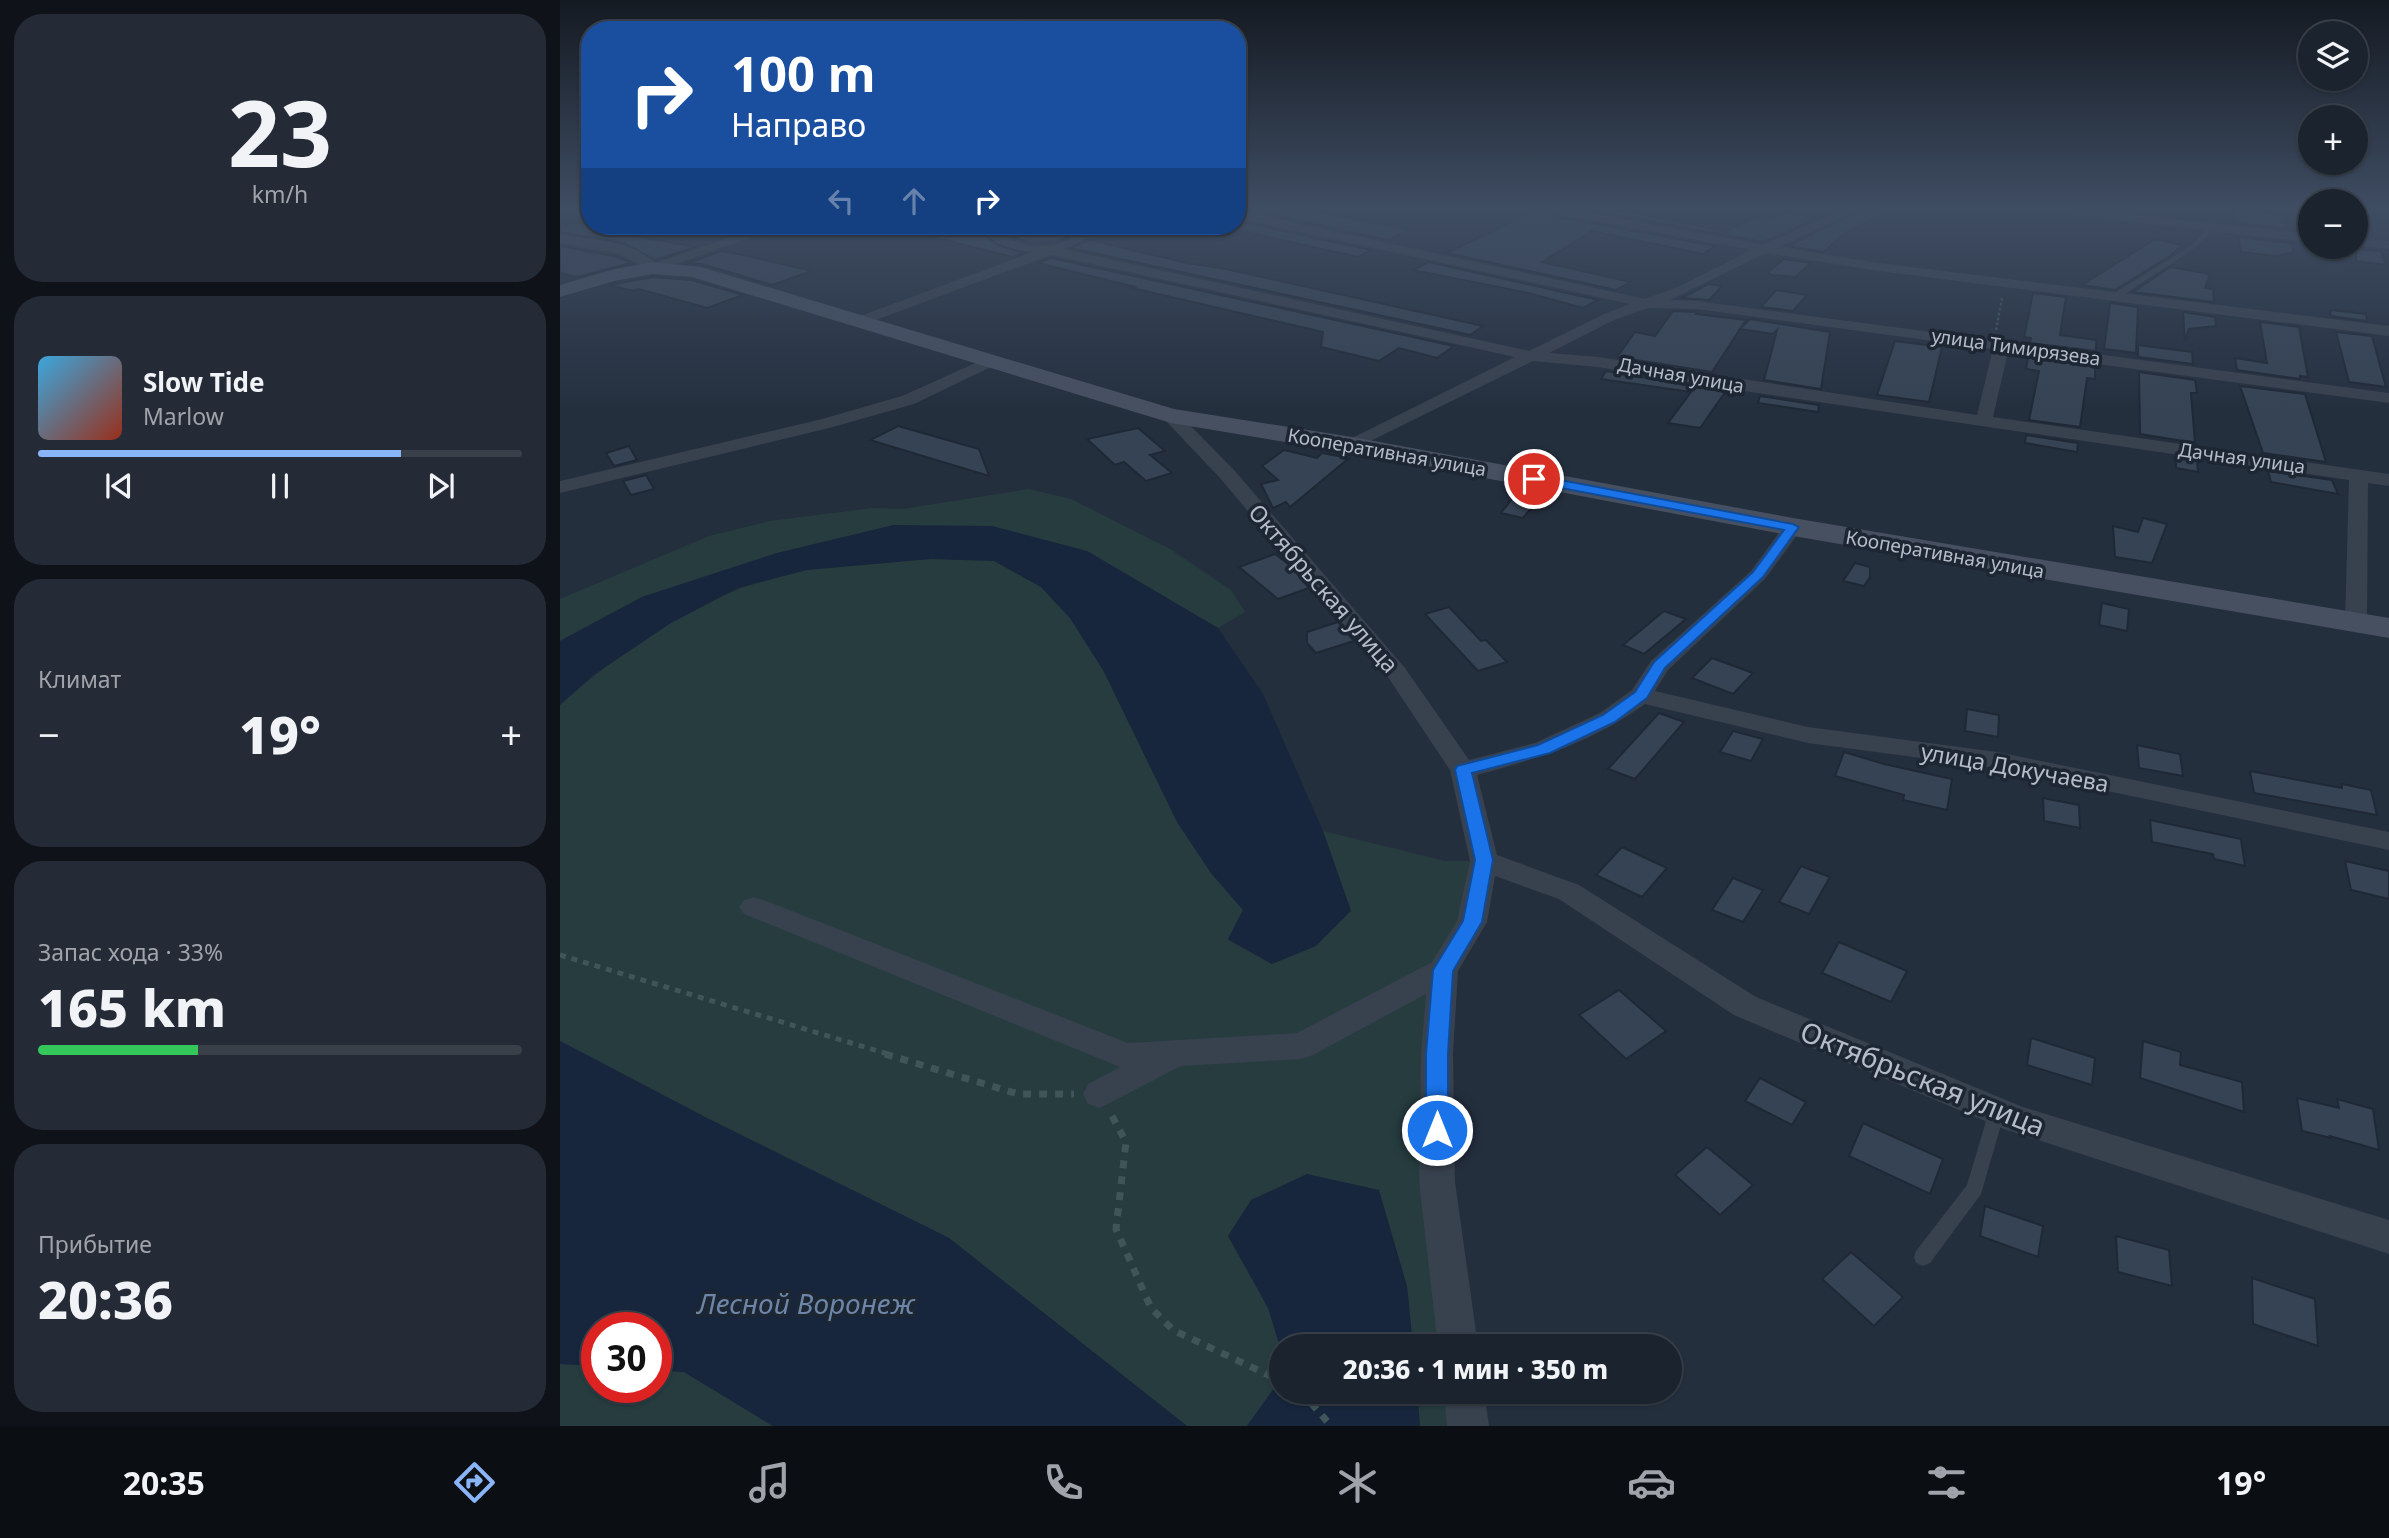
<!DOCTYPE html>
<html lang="ru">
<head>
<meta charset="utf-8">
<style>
  :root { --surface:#1b232e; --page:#242b36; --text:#f1f3f6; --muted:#a0a4aa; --line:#39404a; --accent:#8ab4f8 }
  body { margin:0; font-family:"Noto Sans",sans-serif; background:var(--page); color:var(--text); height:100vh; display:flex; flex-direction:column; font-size:26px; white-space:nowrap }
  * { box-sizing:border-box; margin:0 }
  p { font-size:23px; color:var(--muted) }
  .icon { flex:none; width:38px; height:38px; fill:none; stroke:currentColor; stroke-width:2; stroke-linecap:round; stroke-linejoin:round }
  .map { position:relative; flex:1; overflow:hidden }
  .panel { display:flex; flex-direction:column; gap:14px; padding:14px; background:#0f1319; width:560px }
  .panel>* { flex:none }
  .guide { position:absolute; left:21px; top:21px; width:665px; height:214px; border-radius:28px; box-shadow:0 2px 5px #0004,0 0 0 2px var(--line); background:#1a4fa0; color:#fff; overflow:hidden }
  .controls { position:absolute; left:1738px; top:21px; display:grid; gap:14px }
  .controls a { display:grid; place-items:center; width:70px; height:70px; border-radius:50%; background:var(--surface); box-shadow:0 2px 5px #0004,0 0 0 2px var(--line); font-size:35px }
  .speed { position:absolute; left:21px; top:1312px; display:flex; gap:14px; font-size:35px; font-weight:700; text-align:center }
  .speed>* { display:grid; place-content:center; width:91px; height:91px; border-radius:50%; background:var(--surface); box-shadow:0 2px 5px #0004,0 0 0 2px var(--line); line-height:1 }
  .speed .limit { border:10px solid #d22; background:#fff; color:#111 }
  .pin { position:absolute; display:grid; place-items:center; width:60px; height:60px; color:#fff; margin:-30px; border:4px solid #fff; border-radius:50%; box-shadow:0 2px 7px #0007 }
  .me { position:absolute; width:77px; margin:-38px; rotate:0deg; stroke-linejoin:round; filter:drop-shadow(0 0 5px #0008) }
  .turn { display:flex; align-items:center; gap:24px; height:147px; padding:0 35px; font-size:32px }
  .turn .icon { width:91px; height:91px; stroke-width:2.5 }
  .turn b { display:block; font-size:49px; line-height:60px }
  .lanes { display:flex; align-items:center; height:66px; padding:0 35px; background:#0003; justify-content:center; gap:35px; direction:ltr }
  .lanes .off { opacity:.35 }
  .big { font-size:52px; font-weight:800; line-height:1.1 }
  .panel .tile { flex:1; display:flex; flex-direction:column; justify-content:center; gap:10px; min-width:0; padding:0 24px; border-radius:28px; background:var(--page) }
  .panel .dial { align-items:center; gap:0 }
  .dial b { font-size:91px; line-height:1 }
  .song { display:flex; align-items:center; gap:21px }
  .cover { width:84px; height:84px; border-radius:10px; background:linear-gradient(135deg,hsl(200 70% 55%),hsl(10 70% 35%)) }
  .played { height:7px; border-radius:4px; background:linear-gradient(90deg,var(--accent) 75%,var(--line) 75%) }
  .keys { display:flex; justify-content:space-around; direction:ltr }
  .heat { display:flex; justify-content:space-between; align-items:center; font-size:38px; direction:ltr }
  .charge { height:10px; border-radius:5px; background:linear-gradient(90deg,#34c759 33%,var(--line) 0) }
  .trip { position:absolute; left:709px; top:1334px; width:413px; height:70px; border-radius:35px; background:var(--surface); box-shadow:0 2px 5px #0004,0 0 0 2px var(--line); font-weight:800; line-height:70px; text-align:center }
  .menu { display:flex; height:112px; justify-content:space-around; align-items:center; background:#0b0e12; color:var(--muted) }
  .menu .icon { width:49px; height:49px }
  .menu .active { color:var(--accent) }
  .menu b { font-size:32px; color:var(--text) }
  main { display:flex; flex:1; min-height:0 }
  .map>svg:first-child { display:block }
</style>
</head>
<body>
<main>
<section class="panel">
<div class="tile dial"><b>23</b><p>km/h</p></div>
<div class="tile">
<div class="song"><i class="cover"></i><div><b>Slow Tide</b><p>Marlow</p></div></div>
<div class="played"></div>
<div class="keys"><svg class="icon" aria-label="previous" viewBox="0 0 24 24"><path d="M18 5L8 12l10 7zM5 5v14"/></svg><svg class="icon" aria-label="pause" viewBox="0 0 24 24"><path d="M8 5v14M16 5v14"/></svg><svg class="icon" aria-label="next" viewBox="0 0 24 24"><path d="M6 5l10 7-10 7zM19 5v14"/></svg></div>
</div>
<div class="tile"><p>Климат</p>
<div class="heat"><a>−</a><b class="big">19°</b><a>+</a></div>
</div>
<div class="tile"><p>Запас хода · 33%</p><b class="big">165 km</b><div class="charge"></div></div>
<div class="tile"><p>Прибытие</p><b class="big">20:36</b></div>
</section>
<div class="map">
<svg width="1829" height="1426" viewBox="0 0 1829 1426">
  <rect width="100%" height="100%" fill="#242f3e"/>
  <g fill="#263c3f">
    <path d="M469 489 511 499 610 549 671 590 685 612 658 628 527 551 334 525 217 553 82 597 0 641V599L149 536 210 521 312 508 343 509Z"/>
    <path d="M371 559 434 560 481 587 510 618 543 670 651 873 683 910 668 940 712 964 791 911 763 831 885 861H924L883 970 898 1346H853L847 1286 668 1235C688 1272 731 1333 721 1376 718 1389 695 1414 687 1426H627L389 1238 145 1117 0 1041V705C69 643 155 585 247 570 288 563 330 562 371 559Z"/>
    <path d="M0 1364 37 1366V1388H96V1370L124 1372 213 1426H0Z"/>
    <path d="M857 1391H904L908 1426H860Z"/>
  </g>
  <g fill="#17263c">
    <path d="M334 525 432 526 527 551 658 628 703 694 763 831 791 911 756 946 712 964 668 939 683 910 651 873 617 822 543 670 510 618 481 587 434 561 371 559 247 570 178 588 111 623 32 676 0 705V641L82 597 217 553Z"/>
    <path d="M0 1041 145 1117 389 1238 627 1426H213L124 1372 96 1370V1328H37V1366L0 1364Z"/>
    <path d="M747 1174 819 1190 847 1286 853 1346H721V1350L708 1308 668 1236 691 1200Z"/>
    <path d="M721 1378V1391H857L860 1426H687Z"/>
  </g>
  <g fill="#364354" stroke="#1f2835" stroke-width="2">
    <path d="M714 210H749L849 230 829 240 706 214Z"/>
    <path d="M976 210H988L996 217 1155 246 1143 254 1032 231 982 262 1071 282 1056 290 887 253Z"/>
    <path d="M1026 210H1060L1166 231 1200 216 1212 219 1228 212 1256 219 1203 242Z"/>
    <path d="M1301 210H1331L1282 235 1264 252 1228 246Z"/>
    <path d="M1673 210 1722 215 1726 229 1676 223Z"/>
    <path d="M15 222 73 233 69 235 136 247 95 260 64 243 0 232V227Z"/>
    <path d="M686 223 811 250 798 257 672 229Z"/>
    <path d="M361 226H418L435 244 463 253 453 257 360 234Z"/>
    <path d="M436 226H491V230L513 235 496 242 474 243 452 237Z"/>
    <path d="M1678 237 1731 243 1734 252 1716 256 1681 252Z"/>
    <path d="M1595 239 1622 245 1610 256 1555 290 1522 285Z"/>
    <path d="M530 240 627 263 666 269 923 326 910 335 511 248Z"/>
    <path d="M0 246 58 257 71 263 17 277 0 273Z"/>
    <path d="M1796 249 1821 251 1826 265 1796 261Z"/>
    <path d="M161 251 188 256 252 271 212 285 142 264 127 263Z"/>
    <path d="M491 258 894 346 877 358 839 348 819 361 761 347 763 332 572 288 575 287 478 263Z"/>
    <path d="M1224 259 1251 263 1235 277 1211 275 1208 272Z"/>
    <path d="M868 262 1038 300 1023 308 968 293 853 270Z"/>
    <path d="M1610 267 1650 274 1645 288 1653 289 1654 302 1573 292Z"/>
    <path d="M93 277 132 280 183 295 147 308 79 289 73 291 49 285Z"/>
    <path d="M1148 284 1162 286 1149 300 1122 298Z"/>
    <path d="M1216 290 1247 295 1233 311 1201 307Z"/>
    <path d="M1473 293 1506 297 1500 335 1536 340V351L1470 343 1471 338 1464 337Z"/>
    <path d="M1550 303 1578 307 1576 353 1544 349Z"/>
    <path d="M1770 310 1806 314 1807 321 1771 316Z"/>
    <path d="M1113 311 1137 312 1136 314 1186 320 1152 372 1057 357 1075 332 1095 336Z"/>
    <path d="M1623 312 1655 317 1656 326 1629 329 1625 341Z"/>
    <path d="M1190 319 1270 332 1261 389 1204 380 1217 330 1213 334 1180 329Z"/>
    <path d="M1700 322 1739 327 1748 377 1740 376V379L1677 370 1675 358 1707 363Z"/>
    <path d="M1776 332 1812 336 1826 387 1789 382Z"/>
    <path d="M1335 341 1382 347 1369 402 1317 395Z"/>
    <path d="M1578 345 1632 352 1633 364 1578 357Z"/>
    <path d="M1468 357 1535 366V379L1527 378 1520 427 1469 420 1479 371 1466 369Z"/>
    <path d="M1046 371 1164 391H1166L1140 428 1108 423 1131 392 1041 379Z"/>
    <path d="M1579 372 1635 380 1637 393H1631L1635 443 1580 434Z"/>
    <path d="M1680 386 1745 394 1766 462 1703 453Z"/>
    <path d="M1200 396 1259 405 1258 412 1198 403Z"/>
    <path d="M338 426 419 449 429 476 310 440Z"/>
    <path d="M578 428 605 451 590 455 612 473 586 481 564 462 555 465 527 439Z"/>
    <path d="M1466 435 1518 443 1517 452 1465 443Z"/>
    <path d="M69 446 77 460 54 466 46 453Z"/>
    <path d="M724 450 757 458 762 453 789 458 730 507 726 502 713 508 701 484 718 480 702 466Z"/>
    <path d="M1616 457 1637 460 1638 472 1616 468Z"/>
    <path d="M1708 471 1772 480 1778 494 1711 482Z"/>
    <path d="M86 475 94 489 71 495 63 481Z"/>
    <path d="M955 495 978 500 963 518 941 513Z"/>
    <path d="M1583 518 1607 524 1592 563 1555 557 1553 526 1578 532Z"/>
    <path d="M715 554 732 567 749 588 718 599 679 567Z"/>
    <path d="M1295 563 1310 567V577L1304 586 1283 581Z"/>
    <path d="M1542 603 1569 609 1567 631 1539 625Z"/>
    <path d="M889 607 921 641 926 640 947 662 918 671 865 614Z"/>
    <path d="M1104 611 1126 619 1084 654 1063 645Z"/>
    <path d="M778 622 794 641 756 653 747 643V632Z"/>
    <path d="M1152 658 1193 673 1173 694 1132 678Z"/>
    <path d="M1407 709 1439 715 1438 737 1405 731Z"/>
    <path d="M1099 713 1124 722 1075 779 1048 769Z"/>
    <path d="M1173 731 1203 739 1191 761 1160 752Z"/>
    <path d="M1577 745 1620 754 1623 776 1579 768Z"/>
    <path d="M1284 752 1324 764 1392 779 1387 810 1343 800 1344 795 1275 776Z"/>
    <path d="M1690 771 1782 788V784L1811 790 1817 815 1694 793Z"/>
    <path d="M1483 798 1519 805 1520 828 1484 821Z"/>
    <path d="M1590 820 1681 839 1685 866 1654 859 1653 854 1592 842Z"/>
    <path d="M1062 847 1107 868 1082 897 1036 875Z"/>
    <path d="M1785 861 1829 871V899L1791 890Z"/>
    <path d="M1241 866 1270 877 1249 914 1219 902Z"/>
    <path d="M1173 878 1203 890 1183 922 1152 910Z"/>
    <path d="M1279 942 1347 971 1331 1002 1262 973Z"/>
    <path d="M1059 990 1106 1031 1066 1059 1019 1015Z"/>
    <path d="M1471 1038 1535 1058 1532 1085 1467 1065Z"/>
    <path d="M1583 1041 1621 1052 1620 1065 1682 1082 1684 1112 1580 1078Z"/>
    <path d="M1200 1078 1246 1102 1232 1125 1185 1101Z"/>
    <path d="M1737 1098 1779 1108 1777 1099 1813 1109 1819 1150 1770 1136 1771 1138 1742 1131Z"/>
    <path d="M1303 1123 1383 1159 1370 1194 1289 1156Z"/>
    <path d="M1147 1147 1193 1185 1160 1215 1115 1175Z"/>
    <path d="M1425 1206 1483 1226 1478 1257 1420 1236Z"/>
    <path d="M1556 1236 1609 1250 1612 1286 1558 1272Z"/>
    <path d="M1291 1252 1343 1297 1314 1326 1262 1279Z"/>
    <path d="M1692 1278 1755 1299 1758 1346 1693 1324Z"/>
  </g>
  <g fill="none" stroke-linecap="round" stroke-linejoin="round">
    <path stroke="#3f5557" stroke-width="2.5" stroke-dasharray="2.5 2.5" stroke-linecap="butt" d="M1436 330 1442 298"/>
    <path stroke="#3f5557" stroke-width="5" stroke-dasharray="6 6" stroke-linecap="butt" d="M0 955 331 1055"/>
    <g stroke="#3f5557" stroke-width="7" stroke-dasharray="8 8" stroke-linecap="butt">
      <path d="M325 1054 458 1094H514"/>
      <path d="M552 1116 566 1142 556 1229 591 1308 613 1330 721 1381"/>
      <path d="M741 1391 771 1426"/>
    </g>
    <g fill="#38414e" fill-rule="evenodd">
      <path d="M1652 225 1654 226V228L1635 248 1557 299H1551V295L1631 246Z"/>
      <path d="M1437 1104 1443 1106 1445 1111 1421 1194 1370 1263 1363 1266 1356 1263 1354 1257 1356 1251 1407 1185 1429 1111 1431 1106Z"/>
    </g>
    <g fill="#38414e" fill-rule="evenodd">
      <path d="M677 210 1085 299 1118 287 1191 250 996 214 990 210H1014L1203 245 1283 210H1299L1219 247 1319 263 1829 326V336L1319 271 1206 253 1110 300 1137 301 1829 393V403L1448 352 1433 417 1829 474V486L1808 483 1807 623 1804 628H1788L1785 623 1789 480 1164 388 1038 367 973 361 792 450 786 449 783 445 786 441 955 357 491 255 305 324H295L292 321 295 318 473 252C451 249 433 246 421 226H433C444 241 470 248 488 246 511 244 526 226 555 226L503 249 969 351 1044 314 1070 304 677 218ZM1088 308 1137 309 1433 349 1417 415 1038 357 989 353 1054 320Z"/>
      <path d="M1493 210H1529L1750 234V242L1499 214Z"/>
      <path d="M205 226H223L93 272 59 254 0 243V235C30 239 72 240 95 263Z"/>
      <path d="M1796 238 1829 241V249L1796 246Z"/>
      <path d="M429 357 437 362 435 365 354 404 273 427 0 493V481L262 419 342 396Z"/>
      <path d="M611 411 617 412 674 470 845 668 909 760 975 743 1040 713 1072 690 1091 661 1191 571 1226 523H1240L1243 527 1205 579 1108 670 1095 691 1248 727 1437 752 1829 832V850L1437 768 1248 743 1085 704C1029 744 982 757 917 775L937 855 1019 885 1196 997 1463 1107 1829 1220V1254L1444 1129 1174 1015 999 899 935 876 927 922 898 971 893 1054 895 1182 918 1346H878L859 1182 861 1054 866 994 753 1055 742 1059 621 1066 540 1108 528 1104 523 1094 528 1084 560 1067 184 914 179 907 184 900 194 897 204 900 568 1043 737 1033 872 962 897 921 910 861 890 770 828 677 660 478 605 420 602 416Z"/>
      <path d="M884 1391H924L929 1426H887Z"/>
    </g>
    <path fill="#465061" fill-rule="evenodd" d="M93 262 141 267 614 409 792 437 1233 518 1829 618V638L1233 536 792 453 611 423 132 277 93 274 54 281 0 297V285L51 270Z"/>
  </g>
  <linearGradient id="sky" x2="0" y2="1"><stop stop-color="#141a22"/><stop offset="0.51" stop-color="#3f4d63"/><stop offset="1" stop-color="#3f4d63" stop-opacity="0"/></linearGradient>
  <rect width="1829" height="409" fill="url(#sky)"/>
  <path fill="#1a73e8" stroke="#114b97" stroke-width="2" d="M974 475 1233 524 1239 527 1203 577 1105 668 1087 698 1055 722 990 753 912 773 933 860 922 922 893 971 888 1054V1130L885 1137 877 1140 869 1137 866 1130V1054L873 970 903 921 915 860 895 770 897 766 978 745 1043 715 1075 692 1094 662 1193 572 1224 530 969 482V476Z"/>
  <g text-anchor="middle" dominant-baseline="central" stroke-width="7" stroke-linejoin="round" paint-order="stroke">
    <g font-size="19" fill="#b4bcc9" stroke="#1d2633">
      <text transform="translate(1456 347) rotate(8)">улица Тимирязева</text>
      <text transform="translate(1121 375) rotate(10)">Дачная улица</text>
      <text transform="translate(827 452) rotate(10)">Кооперативная улица</text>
      <text transform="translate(1682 458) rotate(8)">Дачная улица</text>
      <text transform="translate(1385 554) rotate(10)">Кооперативная улица</text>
    </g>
    <g font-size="23" fill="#b4bcc9" stroke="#1d2633">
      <text transform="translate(764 588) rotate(49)">Октябрьская улица</text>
      <text transform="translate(1455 767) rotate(10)">улица Докучаева</text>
    </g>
    <g font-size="28" fill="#b4bcc9" stroke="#1d2633">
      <text transform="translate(1363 1078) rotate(22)">Октябрьская улица</text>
    </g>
    <g font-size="28" font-style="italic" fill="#6d86a8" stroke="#1d2633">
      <text x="246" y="1303">Лесной Воронеж</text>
    </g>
  </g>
</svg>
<div class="controls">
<a><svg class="icon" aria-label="layers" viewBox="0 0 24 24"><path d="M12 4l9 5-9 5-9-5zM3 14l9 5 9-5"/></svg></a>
<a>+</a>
<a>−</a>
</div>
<div class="speed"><div class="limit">30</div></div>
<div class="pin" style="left:974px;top:479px;background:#d93025"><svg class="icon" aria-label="arrive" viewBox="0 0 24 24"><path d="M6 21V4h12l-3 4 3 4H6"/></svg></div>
<svg class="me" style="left:877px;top:1130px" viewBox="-20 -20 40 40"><circle r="17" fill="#1a73e8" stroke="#fff" stroke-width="3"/><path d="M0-11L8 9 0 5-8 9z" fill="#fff"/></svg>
<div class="trip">20:36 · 1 мин · 350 m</div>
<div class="guide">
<div class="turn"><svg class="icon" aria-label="right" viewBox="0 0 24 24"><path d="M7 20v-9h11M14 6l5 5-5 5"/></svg><div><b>100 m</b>Направо</div></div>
<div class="lanes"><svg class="icon off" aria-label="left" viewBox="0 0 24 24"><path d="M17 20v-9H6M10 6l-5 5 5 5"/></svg><svg class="icon off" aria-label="ahead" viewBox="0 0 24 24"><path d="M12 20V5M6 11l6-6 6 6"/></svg><svg class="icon" aria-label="right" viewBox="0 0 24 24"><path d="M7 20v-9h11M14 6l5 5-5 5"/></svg></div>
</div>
</div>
</main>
<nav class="menu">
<b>20:35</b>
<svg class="icon active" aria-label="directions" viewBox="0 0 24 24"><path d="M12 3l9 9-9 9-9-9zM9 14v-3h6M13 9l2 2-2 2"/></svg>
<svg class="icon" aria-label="music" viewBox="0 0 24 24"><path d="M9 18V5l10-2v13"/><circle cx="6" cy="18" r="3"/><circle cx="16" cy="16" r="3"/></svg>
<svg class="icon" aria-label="phone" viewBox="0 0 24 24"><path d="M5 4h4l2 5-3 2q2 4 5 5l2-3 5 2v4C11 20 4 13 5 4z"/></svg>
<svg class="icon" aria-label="climate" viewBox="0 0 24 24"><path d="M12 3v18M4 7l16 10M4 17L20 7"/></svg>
<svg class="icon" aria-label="car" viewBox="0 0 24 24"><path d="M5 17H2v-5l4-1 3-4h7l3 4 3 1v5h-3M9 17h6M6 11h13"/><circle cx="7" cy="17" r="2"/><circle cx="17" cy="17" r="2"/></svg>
<svg class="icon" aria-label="filters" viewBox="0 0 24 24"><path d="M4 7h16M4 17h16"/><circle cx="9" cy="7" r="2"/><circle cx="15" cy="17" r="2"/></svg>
<b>19°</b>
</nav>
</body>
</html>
